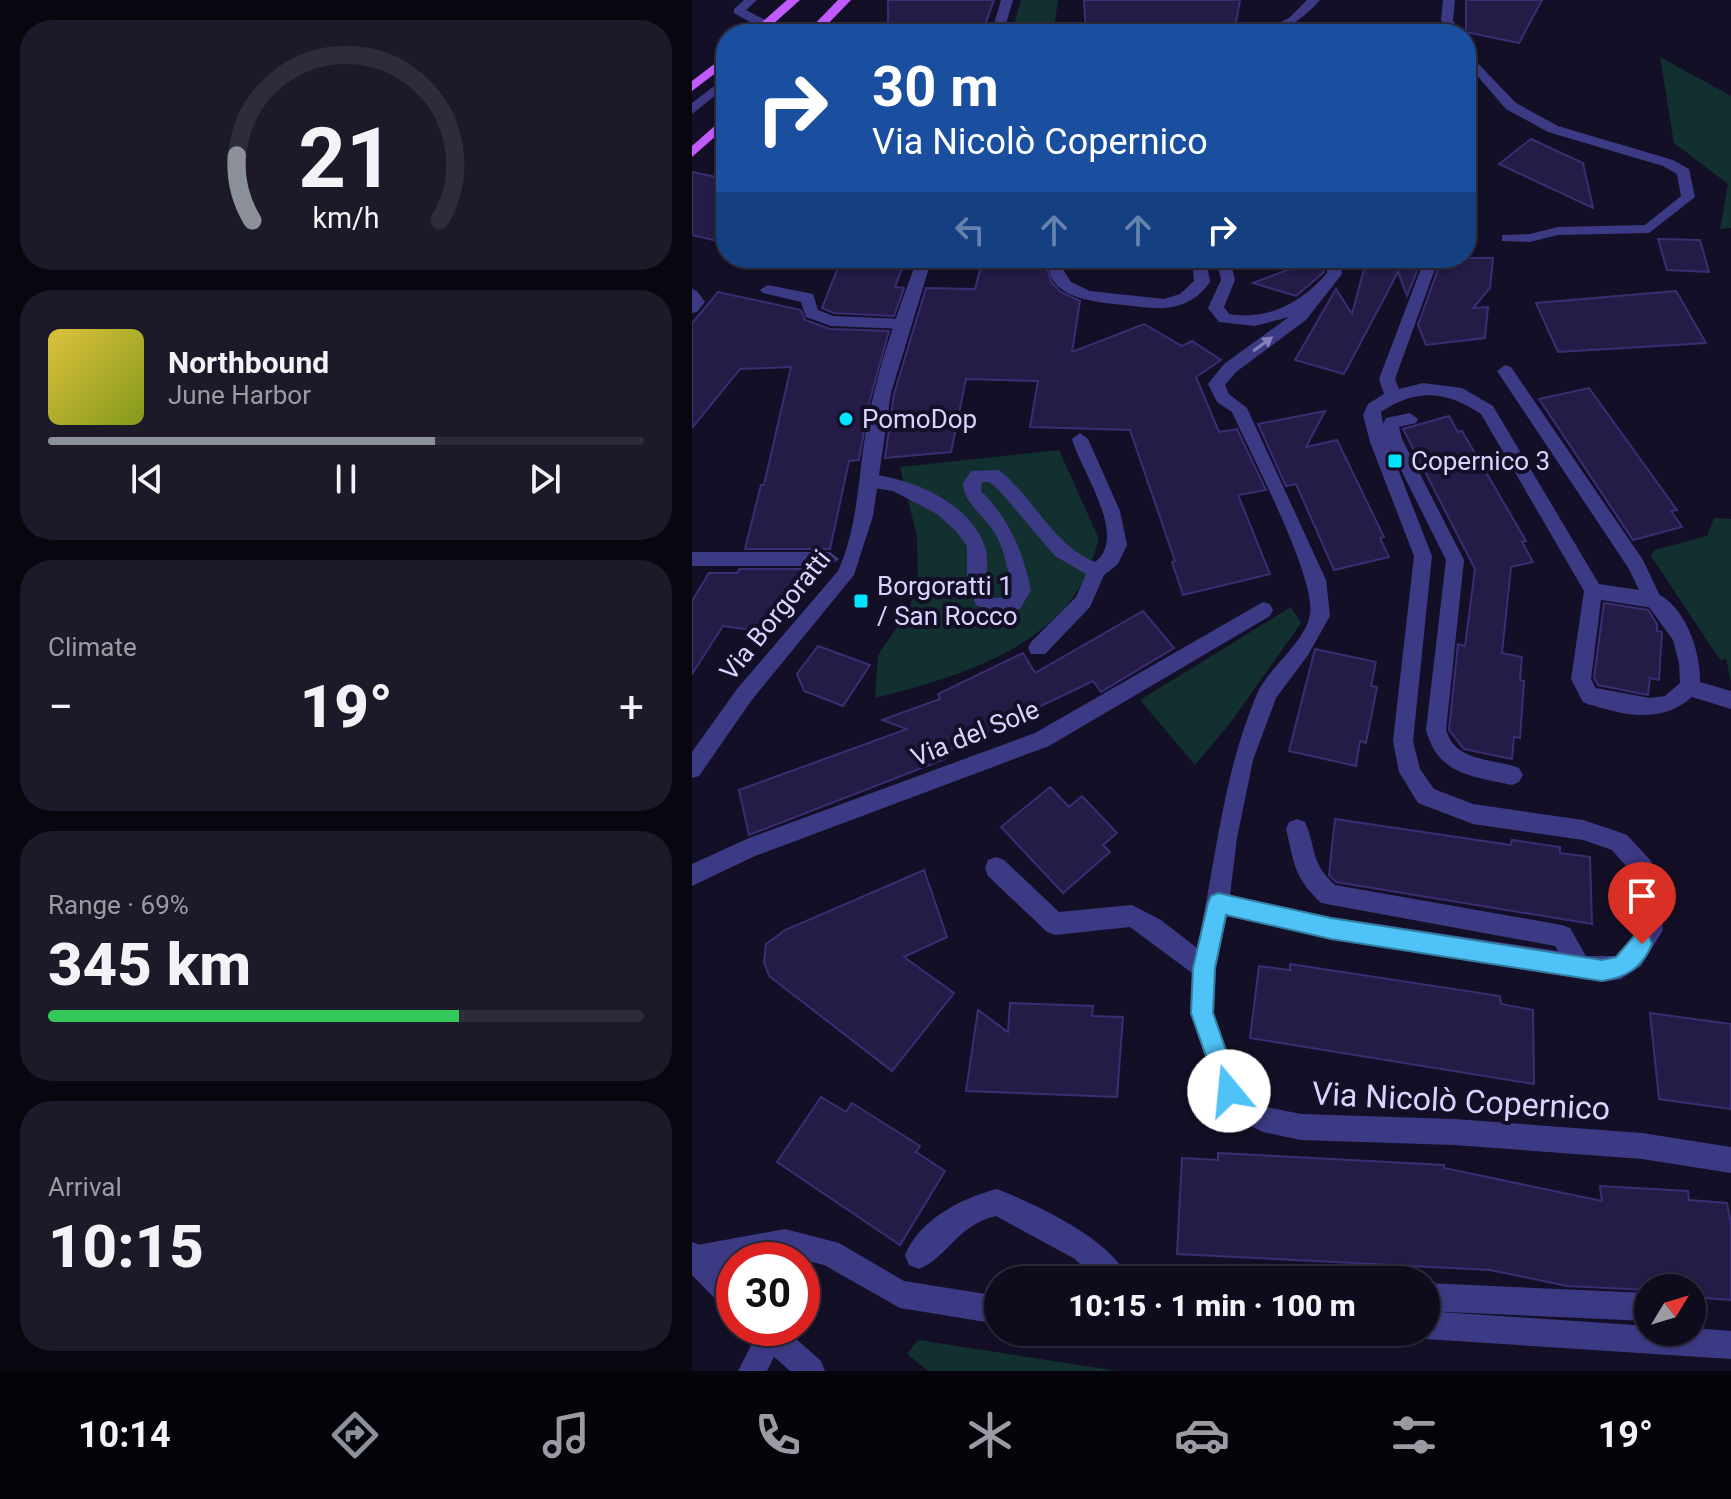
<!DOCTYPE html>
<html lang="en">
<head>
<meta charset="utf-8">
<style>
  :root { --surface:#0e0b1c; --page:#1c1929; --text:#f1f3f6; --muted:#9b9ba3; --line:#2e2b3b; --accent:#8c9099 }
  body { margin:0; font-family:Roboto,sans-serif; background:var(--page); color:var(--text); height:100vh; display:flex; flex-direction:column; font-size:30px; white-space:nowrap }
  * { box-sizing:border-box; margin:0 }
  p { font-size:26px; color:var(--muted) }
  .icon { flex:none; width:44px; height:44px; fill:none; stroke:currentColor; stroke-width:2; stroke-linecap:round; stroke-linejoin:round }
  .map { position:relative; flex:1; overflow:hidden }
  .drawer { display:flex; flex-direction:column; gap:20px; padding:20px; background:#08060f; width:692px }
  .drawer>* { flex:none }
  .hud { position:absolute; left:24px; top:24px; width:760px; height:244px; border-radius:32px; box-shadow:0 2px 6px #0004,0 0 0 2px var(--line); background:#1a4fa0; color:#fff; overflow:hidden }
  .needle { width:52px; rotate:52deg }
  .fabs { position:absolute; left:942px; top:1274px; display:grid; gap:16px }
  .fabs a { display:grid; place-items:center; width:72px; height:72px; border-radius:50%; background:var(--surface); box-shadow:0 2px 6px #0004,0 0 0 2px var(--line); font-size:40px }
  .speed { position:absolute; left:24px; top:1242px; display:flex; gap:16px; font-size:40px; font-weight:700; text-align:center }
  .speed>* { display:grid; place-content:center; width:104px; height:104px; border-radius:50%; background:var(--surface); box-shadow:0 2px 6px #0004,0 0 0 2px var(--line); line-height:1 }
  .speed .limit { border:12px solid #d22; background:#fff; color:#111 }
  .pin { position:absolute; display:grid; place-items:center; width:68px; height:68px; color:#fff; margin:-82px -34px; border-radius:50% 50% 50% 0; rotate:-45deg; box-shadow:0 0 8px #0007 }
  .pin .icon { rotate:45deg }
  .me { position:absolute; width:88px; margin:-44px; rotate:343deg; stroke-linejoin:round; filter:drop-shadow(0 0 6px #0008) }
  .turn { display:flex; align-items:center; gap:28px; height:168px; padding:0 24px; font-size:36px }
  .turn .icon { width:104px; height:104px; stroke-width:2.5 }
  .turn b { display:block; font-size:56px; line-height:68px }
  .lanes { display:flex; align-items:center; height:76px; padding:0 24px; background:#0003; justify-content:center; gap:40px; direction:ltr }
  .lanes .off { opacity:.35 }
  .big { font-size:60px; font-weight:800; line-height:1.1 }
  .drawer .widget { flex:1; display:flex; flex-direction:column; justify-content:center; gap:12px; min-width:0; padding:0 28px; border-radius:32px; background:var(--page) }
  .drawer .dial { align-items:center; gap:0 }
  .dial svg { height:208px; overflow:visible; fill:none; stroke:var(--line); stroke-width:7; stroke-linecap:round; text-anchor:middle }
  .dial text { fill:var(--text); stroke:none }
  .song { display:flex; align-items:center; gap:24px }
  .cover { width:96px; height:96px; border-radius:12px; background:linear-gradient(135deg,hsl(50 70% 55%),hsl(70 70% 35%)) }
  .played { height:8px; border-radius:4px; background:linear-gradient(90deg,var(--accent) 65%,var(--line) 65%) }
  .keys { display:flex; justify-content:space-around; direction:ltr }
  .heat { display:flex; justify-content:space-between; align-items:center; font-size:44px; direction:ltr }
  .charge { height:12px; border-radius:6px; background:linear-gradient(90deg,#34c759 69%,var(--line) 0) }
  .trip { position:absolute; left:292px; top:1266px; width:456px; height:80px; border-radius:40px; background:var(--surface); box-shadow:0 2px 6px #0004,0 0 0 2px var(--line); font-weight:800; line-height:80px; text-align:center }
  .tab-bar { display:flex; height:128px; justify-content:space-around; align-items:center; background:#06040b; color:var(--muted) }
  .tab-bar .icon { width:56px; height:56px }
  .tab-bar .current { color:var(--accent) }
  .tab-bar b { font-size:36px; color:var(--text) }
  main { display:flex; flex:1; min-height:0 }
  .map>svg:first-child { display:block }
</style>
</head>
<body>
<main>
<section class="drawer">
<div class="widget dial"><svg viewBox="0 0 100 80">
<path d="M14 69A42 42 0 1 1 86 69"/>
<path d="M14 69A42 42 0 0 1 8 44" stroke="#8c9099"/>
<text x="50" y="56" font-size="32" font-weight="700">21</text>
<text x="50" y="72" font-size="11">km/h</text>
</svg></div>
<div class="widget">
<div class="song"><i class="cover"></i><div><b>Northbound</b><p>June Harbor</p></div></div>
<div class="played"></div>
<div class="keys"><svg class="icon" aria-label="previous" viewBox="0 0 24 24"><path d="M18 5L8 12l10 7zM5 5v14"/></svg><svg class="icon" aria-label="pause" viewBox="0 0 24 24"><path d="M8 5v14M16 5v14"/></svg><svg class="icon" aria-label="next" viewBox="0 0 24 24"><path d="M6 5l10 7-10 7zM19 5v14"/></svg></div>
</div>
<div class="widget"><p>Climate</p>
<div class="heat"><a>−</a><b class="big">19°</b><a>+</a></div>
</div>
<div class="widget"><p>Range · 69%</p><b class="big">345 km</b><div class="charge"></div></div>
<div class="widget"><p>Arrival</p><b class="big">10:15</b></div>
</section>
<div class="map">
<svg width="1039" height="1371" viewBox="0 0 1039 1371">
  <rect width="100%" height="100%" fill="#130f26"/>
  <g fill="#12302f">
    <path d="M329 0H366L361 34H319Z"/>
    <path d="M968 57 1039 96V228L1028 229 1036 184 982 143Z"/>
    <path d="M367 450 407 539C403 551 400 563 395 574 357 652 260 678 183 698L186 655 212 617 226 588 225 537 208 467Z"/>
    <path d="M1022 518 1039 519V681L1034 659 1028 660 959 556 962 550 1015 536Z"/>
    <path d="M599 607 609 623 539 722 503 765 448 700Z"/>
    <path d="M226 1340 426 1371H236L215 1354Z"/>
  </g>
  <g fill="#241b47" stroke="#3b2d73" stroke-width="2">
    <path d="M196 0H302L291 30 196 26Z"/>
    <path d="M392 0H548L542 34H394Z"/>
    <path d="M774 0H850L827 43 774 32Z"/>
    <path d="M839 139 891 163 901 208 807 164Z"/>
    <path d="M0 172 34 179V243L0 235Z"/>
    <path d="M966 239 1008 240 1017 272 975 270Z"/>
    <path d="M156 258H214L203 287 212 288 202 316 142 313 130 308 147 265H153Z"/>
    <path d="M291 258H342L354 266 360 283 369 292 388 301 380 352 452 324 490 346 500 341 529 360 504 377 527 432 545 429 574 490 546 495 578 574 491 595 480 562 483 561 438 430 338 427 346 381 274 379 259 452 193 458 202 394 234 288 283 289Z"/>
    <path d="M675 258H730L715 296 706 272 652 374 603 360 644 289 660 314Z"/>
    <path d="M750 258H801L798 288 781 308 796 307 793 338 734 345 726 325Z"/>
    <path d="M624 259 632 272 604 296 561 283Z"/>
    <path d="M984 291 1014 343 866 352 844 303Z"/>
    <path d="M26 292 109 310 113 320 138 329 197 331 177 403 167 460 157 461 138 549H53L69 485H72L99 367 48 369 0 428V323Z"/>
    <path d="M897 388 985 510 979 511 990 527 941 540 847 399Z"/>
    <path d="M633 411 614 447 645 440 692 537 688 538 697 557 642 570 604 484 594 486 566 424Z"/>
    <path d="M757 416 766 432 770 431 834 541 830 542 841 562 819 567 810 653 830 657 828 680 832 681 828 738 822 737 820 759 772 749 757 730 766 644 773 646 783 569 711 429Z"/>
    <path d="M47 569H123L76 632 31 626 0 674V601L17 573H46Z"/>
    <path d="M912 603 956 610 965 624V631L970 632 967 680 958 678 956 695 906 685 902 678Z"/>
    <path d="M451 611 482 648 409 692 401 681 251 753 253 759 57 835 47 790 215 729 190 720 248 699 246 694 331 653 343 673Z"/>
    <path d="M126 646 178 665 151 706 112 691 105 674Z"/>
    <path d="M623 649 684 662 679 686 685 687 674 743 668 741 664 766 597 751Z"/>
    <path d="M358 787 377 807 390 796 425 833 411 845 418 852 371 893 309 827Z"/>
    <path d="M643 819 819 845 820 840 868 847V853L898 857 900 924 644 882 637 875Z"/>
    <path d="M232 870 255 937 212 957 262 993 200 1071 77 976 72 962 74 944 93 930Z"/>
    <path d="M598 964 808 996 809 1004 841 1010 842 1084 558 1038 567 966 598 970Z"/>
    <path d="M318 1003 401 1006 400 1016 431 1017 425 1097 274 1091 286 1010 316 1032Z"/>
    <path d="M958 1013 1039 1024V1109L967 1099Z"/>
    <path d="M129 1097 154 1112 160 1103 228 1146 224 1152 253 1171 208 1245 85 1162Z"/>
    <path d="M526 1153 752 1165V1168L910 1201 908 1186 996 1191 997 1200 1035 1203 1039 1224V1300L1000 1297V1288L956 1290 875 1286 798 1270 485 1254 490 1158 526 1160Z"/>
  </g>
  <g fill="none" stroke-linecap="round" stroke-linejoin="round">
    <g fill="#3d3a85" fill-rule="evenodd">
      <path d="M52 0H65L54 10 77 22V28H69L42 13V9Z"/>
      <path d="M34 77V87L0 114V103Z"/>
      <path d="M0 289 5 291 13 302 5 312 0 313Z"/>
      <path d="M718 413 726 419 724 423 707 427 710 439 708 443H696L690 426 694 418Z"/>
      <path d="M961 592C993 603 1009 652 1008 682L1039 691V709L1000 697C969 725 928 715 891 702L888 696 891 690 898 687 958 698 973 696 988 683 987 663 981 640 952 600 954 595Z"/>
      <path d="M734 1283 956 1293V1321L734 1311Z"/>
      <path d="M68 1328H90L93 1335 75 1371H46Z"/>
    </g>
    <g fill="#3d3a85" fill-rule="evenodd">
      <path d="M0 552H138L147 559 138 566H0Z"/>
      <path d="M571 602 578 604 581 610 578 616 357 746 63 856 0 886V864L57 838 343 733Z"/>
    </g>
    <g fill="#3d3a85" fill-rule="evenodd">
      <path d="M615 0H628C610 20 591 34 563 34L597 18Z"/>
      <path d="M751 0H763L761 20 768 34H756L749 20Z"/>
      <path d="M774 51 824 103 866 126 981 160 997 169 1003 197 957 233 866 235 838 242 810 241V235L838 234 866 227 953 225 989 196 985 174 971 166 856 132 814 109 774 63Z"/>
      <path d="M357 258H371L370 268 379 282 398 291 472 299 488 294 502 281 500 258H514L518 282C510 293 501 301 488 305 470 311 451 307 432 305 403 302 352 299 357 258Z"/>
      <path d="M524 258H538L543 280 532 307 537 314C576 321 610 302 635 273V258H649L650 274 614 320 544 372 533 385 537 394 555 408 634 580 638 616 616 655 584 698 561 760 545 838 538 895 639 917 866 951 863 946 629 903C601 876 603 865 594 829L597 822 605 819 613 822C625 850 618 862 643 885L870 925 878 928 894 956H924L933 950 947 928 941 874 920 850 891 840 781 824 726 803 707 772 701 741 722 556 678 442 671 415 676 404 692 394 687 379 733 258H747L703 379 707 389 731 383 770 388 801 406 907 584 947 590 937 569 805 371 813 365 819 367 951 560 970 600 968 605 961 608 909 600 899 679 908 696 905 702 898 705 891 702 879 679 892 591 789 414C754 391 725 388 689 412L693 435H708L772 560 754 730C764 763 801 758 827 768L831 775 827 782 820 785C780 776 746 775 734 730L754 560 697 446 740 556 721 741 728 769 742 789 781 804 891 820 927 832 935 835 960 862 971 930 949 966 929 979 910 982 639 939 535 916 524 968 522 1013 547 1084 558 1099 574 1107 609 1114 762 1119 950 1133 1039 1147V1173L950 1159 762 1145 609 1140 571 1132 540 1117 528 1100 498 1013 500 973 438 927 363 935 355 932 296 876 293 868 296 860 304 857 312 860 367 912 440 905 469 920 505 948C524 862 530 776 565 694 576 668 614 642 618 614 624 577 558 452 540 412L525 402 516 384 532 364 597 317 563 326 527 322 516 308 529 280Z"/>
      <path d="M76 285 121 294 126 310 141 316 212 319 220 324 212 329 139 326 114 317 109 302 71 293 68 290Z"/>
      <path d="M388 433 396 439 428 511 435 545 426 564 412 575 398 607 353 654H339L336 648 339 642 384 597 394 574 363 556 306 489 297 482H290L289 491C317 519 331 551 339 590L328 609 302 614 284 605 275 584V546L265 532 245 514 201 491 170 486 167 481 176 474C219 478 278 502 293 547 298 561 292 577 296 591L303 598 315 597 320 589C316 571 313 552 304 535 294 517 271 503 271 483L279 471 307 470C342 498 360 544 403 562 437 537 389 471 380 439Z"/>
      <path d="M305 1189C345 1205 420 1239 437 1280H404L383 1259 304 1216C264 1226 257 1256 227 1269L217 1265 213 1255C228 1219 270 1198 305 1189Z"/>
      <path d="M93 1229 147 1243 212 1281 306 1296V1324L208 1308 132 1265 93 1255 42 1260V1265L0 1270V1246Z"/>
      <path d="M734 1311 956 1326V1332H1000V1328L1039 1331V1359L734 1339 723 1332H734Z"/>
    </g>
    <g fill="#3d3a85" fill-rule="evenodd">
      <path d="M309 0H321L311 34H299Z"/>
      <path d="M226 258H240L199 393 181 516 162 575 59 701 7 776 0 778V752L45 689 146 571C167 524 166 474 175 425 186 368 205 312 226 258Z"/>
      <path d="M0 1242 10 1246 42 1279V1312L32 1308 0 1275Z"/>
      <path d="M57 1328H92L129 1361 133 1371H98L61 1338Z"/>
    </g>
    <g fill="#c25bff" fill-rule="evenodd">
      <path d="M95 0H108L70 34H57Z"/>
      <path d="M146 0H159L126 34H113Z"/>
      <path d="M34 55V65L0 91V81Z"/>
      <path d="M34 116V127L0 157V146Z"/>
    </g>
  </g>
  <defs><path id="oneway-solid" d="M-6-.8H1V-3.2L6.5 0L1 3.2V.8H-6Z" transform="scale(2)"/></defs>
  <use fill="#837fbc" href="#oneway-solid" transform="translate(571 344) rotate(-36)"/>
  <path fill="#4fc3f7" stroke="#337fa1" stroke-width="2" d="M526 893 639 918 910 960 924 957 942 936 950 933 957 936 960 944C950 968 935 977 910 981L639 939 534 915 523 968 521 1013 548 1091 545 1099 537 1102 529 1099 499 1013 501 968 516 903 519 896Z"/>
  <g fill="#00e5ff" stroke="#130f26" stroke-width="3">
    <circle cx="154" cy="419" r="8"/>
    <rect x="695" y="453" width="16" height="16" rx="4"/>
    <rect x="161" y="593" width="16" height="16" rx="4"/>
  </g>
  <g text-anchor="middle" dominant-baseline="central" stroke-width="8" stroke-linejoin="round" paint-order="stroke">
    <g font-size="26" fill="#d9d4ff" stroke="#130f26" text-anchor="start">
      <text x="170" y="419">PomoDop</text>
      <text x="719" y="461">Copernico 3</text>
      <text x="185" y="586">Borgoratti 1<tspan x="185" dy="30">/ San Rocco</tspan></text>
    </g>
    <g font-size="26" fill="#d9d4ff" stroke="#130f26">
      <text transform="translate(83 615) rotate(-51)">Via Borgoratti</text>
      <text transform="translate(283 733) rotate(-22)">Via del Sole</text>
    </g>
    <g font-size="32" fill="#d9d4ff" stroke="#130f26">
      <text transform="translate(769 1101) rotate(3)">Via Nicolò Copernico</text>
    </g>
  </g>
</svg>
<div class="fabs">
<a><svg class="needle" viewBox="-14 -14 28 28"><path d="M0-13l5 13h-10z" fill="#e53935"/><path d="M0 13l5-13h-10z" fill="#9b9ba3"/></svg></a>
</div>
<div class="speed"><div class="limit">30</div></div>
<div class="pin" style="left:950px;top:944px;background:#d93025"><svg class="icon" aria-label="arrive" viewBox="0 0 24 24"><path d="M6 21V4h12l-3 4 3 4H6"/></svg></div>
<svg class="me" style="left:537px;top:1091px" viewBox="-20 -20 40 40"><circle r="19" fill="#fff"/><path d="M0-13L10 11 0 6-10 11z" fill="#4fc3f7"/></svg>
<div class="trip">10:15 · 1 min · 100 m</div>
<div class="hud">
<div class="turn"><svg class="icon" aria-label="right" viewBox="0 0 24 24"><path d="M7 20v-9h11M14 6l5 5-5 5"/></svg><div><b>30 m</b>Via Nicolò Copernico</div></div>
<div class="lanes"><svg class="icon off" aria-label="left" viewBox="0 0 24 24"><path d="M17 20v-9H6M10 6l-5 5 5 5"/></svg><svg class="icon off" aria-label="ahead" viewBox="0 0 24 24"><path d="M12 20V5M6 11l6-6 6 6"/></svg><svg class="icon off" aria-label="ahead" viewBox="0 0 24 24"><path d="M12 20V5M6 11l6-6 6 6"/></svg><svg class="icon" aria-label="right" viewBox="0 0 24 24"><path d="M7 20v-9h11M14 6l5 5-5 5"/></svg></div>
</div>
</div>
</main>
<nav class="tab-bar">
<b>10:14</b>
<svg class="icon current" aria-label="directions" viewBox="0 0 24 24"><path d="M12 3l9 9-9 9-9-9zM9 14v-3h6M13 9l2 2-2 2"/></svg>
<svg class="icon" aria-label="music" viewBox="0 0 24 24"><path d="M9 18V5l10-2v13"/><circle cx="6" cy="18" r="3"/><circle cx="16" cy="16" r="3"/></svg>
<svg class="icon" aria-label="phone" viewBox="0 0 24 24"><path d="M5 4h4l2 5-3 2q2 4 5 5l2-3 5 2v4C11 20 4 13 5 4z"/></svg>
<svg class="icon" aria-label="climate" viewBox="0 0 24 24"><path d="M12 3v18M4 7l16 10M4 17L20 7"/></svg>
<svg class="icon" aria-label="car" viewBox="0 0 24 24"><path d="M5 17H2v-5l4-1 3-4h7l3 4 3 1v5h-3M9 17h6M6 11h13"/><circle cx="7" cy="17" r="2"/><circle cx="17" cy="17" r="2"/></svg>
<svg class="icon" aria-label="filters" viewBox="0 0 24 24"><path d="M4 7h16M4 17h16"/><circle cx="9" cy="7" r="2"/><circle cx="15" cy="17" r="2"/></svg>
<b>19°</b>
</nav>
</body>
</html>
